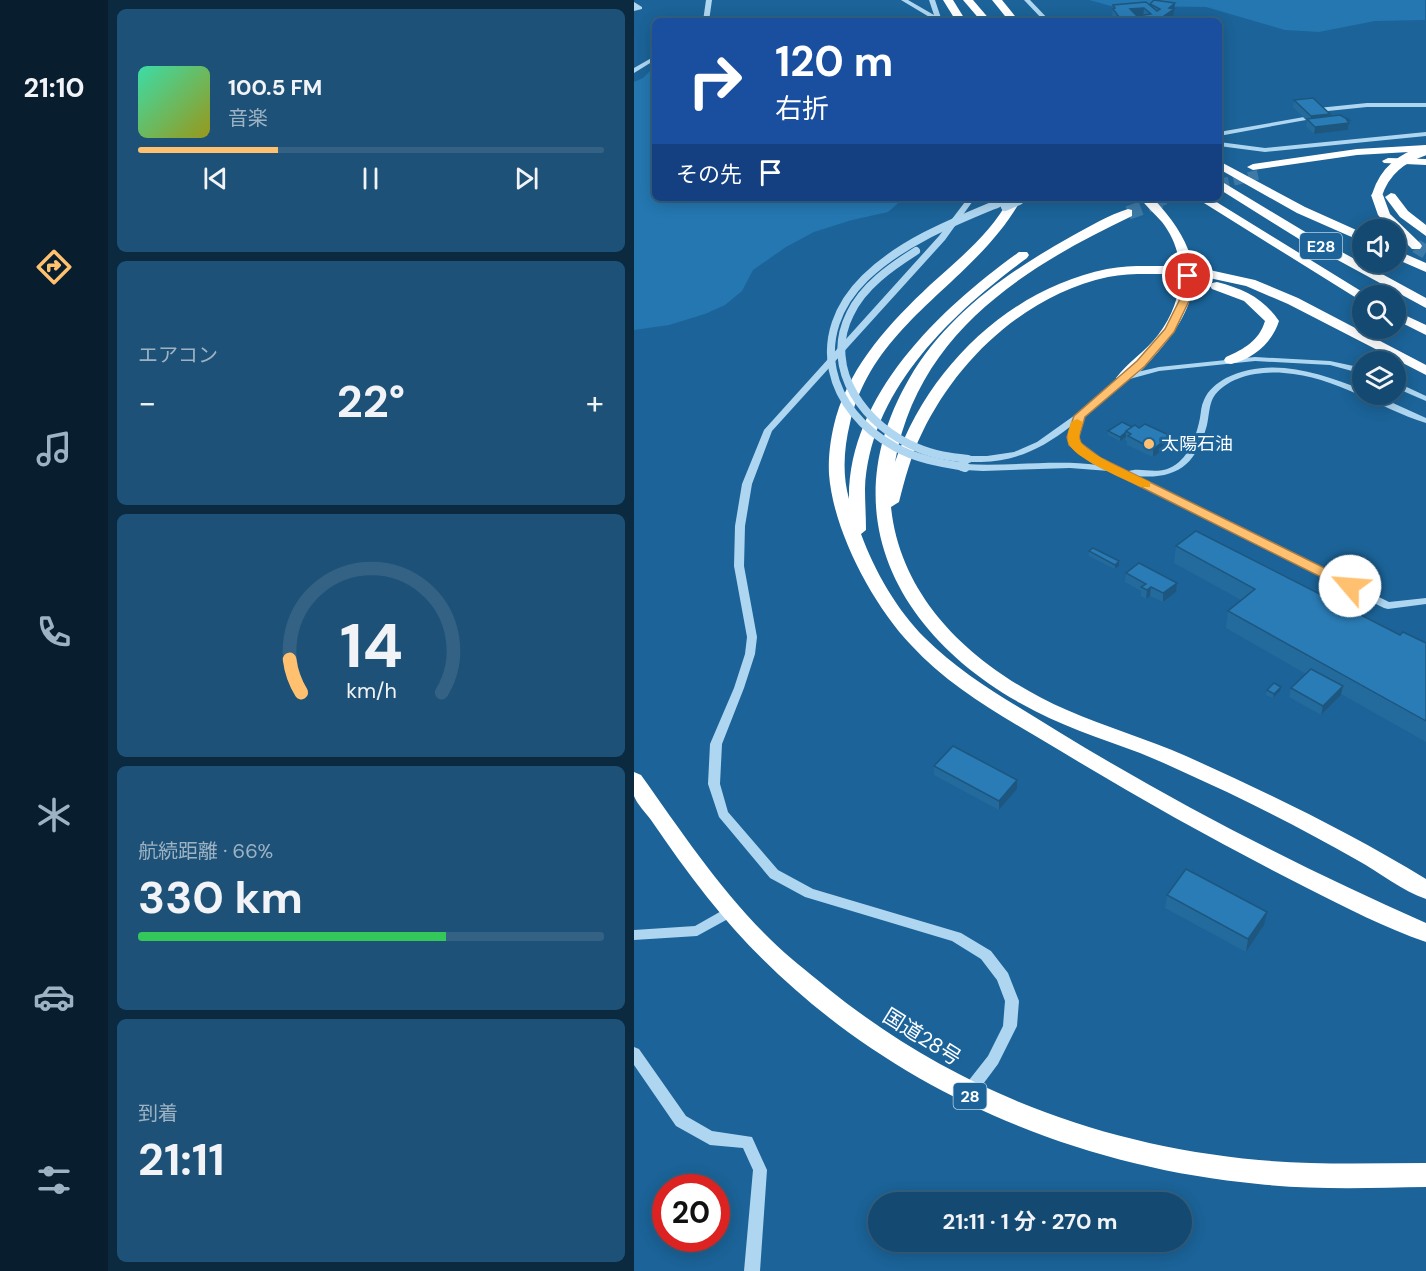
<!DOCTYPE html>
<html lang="ja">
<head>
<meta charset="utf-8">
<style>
  :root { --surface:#144a72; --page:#1d5177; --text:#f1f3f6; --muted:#9db3c4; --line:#336284; --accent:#ffc16f }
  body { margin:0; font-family:"DM Sans","Noto Sans JP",sans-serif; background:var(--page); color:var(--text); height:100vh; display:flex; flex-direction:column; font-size:22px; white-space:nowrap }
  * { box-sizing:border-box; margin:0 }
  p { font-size:20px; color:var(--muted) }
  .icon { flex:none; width:33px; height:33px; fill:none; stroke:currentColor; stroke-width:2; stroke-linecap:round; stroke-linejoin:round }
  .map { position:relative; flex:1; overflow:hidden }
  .details { display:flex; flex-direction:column; gap:9px; padding:9px; background:#0b293f; width:526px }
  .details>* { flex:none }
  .banner { position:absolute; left:18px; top:18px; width:570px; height:183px; border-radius:9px; box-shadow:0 3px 15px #0003,0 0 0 2px var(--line); background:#1a4fa0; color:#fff; overflow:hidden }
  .tools { position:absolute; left:718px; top:219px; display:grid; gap:12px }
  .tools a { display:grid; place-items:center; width:54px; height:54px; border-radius:50%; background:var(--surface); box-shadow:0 3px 15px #0003,0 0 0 2px var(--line); font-size:30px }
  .speed { position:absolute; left:18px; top:1174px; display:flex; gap:12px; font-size:30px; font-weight:700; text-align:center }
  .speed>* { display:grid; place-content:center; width:78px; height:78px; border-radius:50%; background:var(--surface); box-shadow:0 3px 15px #0003,0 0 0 2px var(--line); line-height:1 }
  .speed .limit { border:9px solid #d22; background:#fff; color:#111 }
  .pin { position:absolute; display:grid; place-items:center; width:51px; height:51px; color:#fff; margin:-26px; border:3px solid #fff; border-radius:50%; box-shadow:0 2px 6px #0007 }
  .me { position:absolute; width:66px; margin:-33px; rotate:297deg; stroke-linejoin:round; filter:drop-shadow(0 0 4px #0008) }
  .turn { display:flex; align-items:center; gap:21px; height:126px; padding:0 24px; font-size:27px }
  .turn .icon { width:78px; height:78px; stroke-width:2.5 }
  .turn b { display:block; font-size:42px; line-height:51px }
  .then { display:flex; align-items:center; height:57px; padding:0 24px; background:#0003; gap:12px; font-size:22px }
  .big { font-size:45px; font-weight:700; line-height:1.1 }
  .details .widget { flex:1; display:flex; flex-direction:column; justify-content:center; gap:9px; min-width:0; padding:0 21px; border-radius:9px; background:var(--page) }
  .details .dial { align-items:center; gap:0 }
  .dial svg { height:156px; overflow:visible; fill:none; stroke:var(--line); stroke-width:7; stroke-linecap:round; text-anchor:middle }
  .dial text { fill:var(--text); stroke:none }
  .song { display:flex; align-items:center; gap:18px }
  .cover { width:72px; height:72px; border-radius:9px; background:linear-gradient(135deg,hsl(160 70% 55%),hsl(60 70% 35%)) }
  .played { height:6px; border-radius:3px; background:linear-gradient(90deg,var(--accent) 30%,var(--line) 30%) }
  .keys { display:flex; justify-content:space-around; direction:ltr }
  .heat { display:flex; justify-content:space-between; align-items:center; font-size:33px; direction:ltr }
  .charge { height:9px; border-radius:4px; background:linear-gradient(90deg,#34c759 66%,var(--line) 0) }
  .trip { position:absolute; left:234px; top:1192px; width:324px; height:60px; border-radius:30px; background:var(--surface); box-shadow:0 3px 15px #0003,0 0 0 2px var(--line); font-weight:700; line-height:60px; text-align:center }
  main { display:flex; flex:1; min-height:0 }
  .tab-bar { display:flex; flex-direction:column; width:108px; justify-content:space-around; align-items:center; background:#081e2e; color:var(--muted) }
  .tab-bar .icon { width:42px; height:42px }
  .tab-bar .on { color:var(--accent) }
  .tab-bar b { font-size:27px; color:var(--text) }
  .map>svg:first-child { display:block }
</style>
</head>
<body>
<main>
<nav class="tab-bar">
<b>21:10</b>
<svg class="icon on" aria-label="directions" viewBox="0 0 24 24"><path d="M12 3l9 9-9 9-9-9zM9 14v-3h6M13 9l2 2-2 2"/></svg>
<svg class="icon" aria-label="music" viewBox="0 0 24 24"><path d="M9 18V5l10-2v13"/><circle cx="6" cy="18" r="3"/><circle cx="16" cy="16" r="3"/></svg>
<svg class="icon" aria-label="phone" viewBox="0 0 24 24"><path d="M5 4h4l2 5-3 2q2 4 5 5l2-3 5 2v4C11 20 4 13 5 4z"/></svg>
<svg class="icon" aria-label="climate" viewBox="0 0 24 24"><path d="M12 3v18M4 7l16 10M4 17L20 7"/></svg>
<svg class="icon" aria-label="car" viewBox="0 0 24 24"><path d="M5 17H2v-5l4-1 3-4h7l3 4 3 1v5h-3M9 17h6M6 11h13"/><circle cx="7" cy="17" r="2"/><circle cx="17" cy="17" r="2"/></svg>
<svg class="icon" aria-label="filters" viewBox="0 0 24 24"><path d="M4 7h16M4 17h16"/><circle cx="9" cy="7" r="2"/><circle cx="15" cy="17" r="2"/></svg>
</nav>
<section class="details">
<div class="widget">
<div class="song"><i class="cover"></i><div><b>100.5 FM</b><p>音楽</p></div></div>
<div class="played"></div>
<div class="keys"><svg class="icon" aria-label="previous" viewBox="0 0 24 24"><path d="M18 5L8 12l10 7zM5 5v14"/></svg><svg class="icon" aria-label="pause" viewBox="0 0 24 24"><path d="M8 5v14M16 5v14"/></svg><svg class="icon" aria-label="next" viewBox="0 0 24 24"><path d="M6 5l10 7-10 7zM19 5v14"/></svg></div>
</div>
<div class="widget"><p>エアコン</p>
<div class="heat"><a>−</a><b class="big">22°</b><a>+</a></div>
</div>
<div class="widget dial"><svg viewBox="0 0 100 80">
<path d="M14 69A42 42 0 1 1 86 69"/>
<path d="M14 69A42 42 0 0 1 8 52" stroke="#ffc16f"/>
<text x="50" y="56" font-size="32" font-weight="700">14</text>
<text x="50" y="72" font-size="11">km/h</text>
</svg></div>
<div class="widget"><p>航続距離 · 66%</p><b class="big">330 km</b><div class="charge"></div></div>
<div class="widget"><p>到着</p><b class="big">21:11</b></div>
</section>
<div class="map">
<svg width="792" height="1271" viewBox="0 0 792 1271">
  <rect width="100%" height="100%" fill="#1b6398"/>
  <g fill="#2477b1">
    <path d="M455 0H791V20L741 21 685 32 651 30 572 7 477 6Z"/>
    <path d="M21 66V198H270L254 212 218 220 180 232 152 247 119 270 108 291 91 305 71 314 35 325 0 330V82L9 78Z"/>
  </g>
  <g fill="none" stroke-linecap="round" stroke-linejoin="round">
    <g stroke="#3d7aa7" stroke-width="10" stroke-dasharray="10 5" stroke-linecap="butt">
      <path d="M585 184 628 174"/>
      <path d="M522 203 536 198"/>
    </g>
    <g stroke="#3d7aa7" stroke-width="14" stroke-dasharray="14 7" stroke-linecap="butt">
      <path d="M494 213 527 201"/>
      <path d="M782 246 792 252"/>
      <path d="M534 278 572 283"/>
    </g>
    <g fill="#afd6f0" fill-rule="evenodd">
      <path d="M72 0H78L75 21H69Z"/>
      <path d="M267 0H274L300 15 295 0H301L308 21H302Z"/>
      <path d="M390 0H396L416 21H410Z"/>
      <path d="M0 2 8 7V9L0 11Z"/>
      <path d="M21 56V60L0 73V68Z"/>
      <path d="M733 103H792V107H733L684 112 681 110 684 108Z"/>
      <path d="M670 117 672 118V120L585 136V132Z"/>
      <path d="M792 132V136L631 152 585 146V142L631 148Z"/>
      <path d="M334 198H341L311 240 138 431 118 484 111 526 110 566 123 637 121 654 110 688 88 744 86 784 94 812 144 870 179 889 327 933 357 951 374 973 385 1001 383 1026 364 1064 338 1099 333 1101 328 1099 326 1094 328 1089 354 1056 369 1026 371 1001 363 980 347 959 318 941 171 897 136 878 85 817 74 784 76 744 100 688 111 654 113 637 100 566 101 526 108 484 130 430 305 236Z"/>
      <path d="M621 357 696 361 729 368V374L696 365 621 361 525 371 492 380 449 416 443 437 445 444 466 459 493 472C507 465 525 479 545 462 557 452 563 433 566 418 567 412 567 406 570 400 574 390 583 383 592 378 637 356 686 373 729 390V394H739L792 418V423C744 408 701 376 650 373 626 371 593 376 579 398 575 406 575 416 573 425 562 465 543 480 501 476L755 602 792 598V604L754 609 750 608 475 471 436 468 349 471 331 470 326 467 331 464C375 467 420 459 464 465L438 447 435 437 437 426C409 448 383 461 347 462 341 462 335 463 329 459L334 456H353L380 452 403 442 441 415 486 376 525 367Z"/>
      <path d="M762 382 792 396V401L762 388Z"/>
      <path d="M98 905 103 906 104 910 103 914 63 936 0 940V930L61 926Z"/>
      <path d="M0 1047 5 1049 52 1116 78 1131 118 1137 133 1170 126 1271H110L119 1170 109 1148 76 1145 42 1126 0 1065Z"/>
    </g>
    <g fill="#fff" fill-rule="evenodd">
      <path d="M309 0H319L332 21H322Z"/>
      <path d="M329 0H339L357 21H347Z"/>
      <path d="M358 0H368L385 21H375Z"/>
      <path d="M792 145V151L723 155 619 170 613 167 619 164 723 149Z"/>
      <path d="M754 158 792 159V165L750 163 748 161Z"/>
      <path d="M585 161 671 207 729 233V242L663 213 585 169Z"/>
      <path d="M585 180 673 233 792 298V308L665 239 585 189Z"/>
      <path d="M743 191 749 195 756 214 786 243 788 246 786 249H778L762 233V230H758L744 215 737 195Z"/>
      <path d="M757 193 761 194 774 211 792 225V236L766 217 751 197Z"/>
      <path d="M376 198H388C341 284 240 320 216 423 210 448 208 474 215 499 214 395 307 308 385 252H393L395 255 393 258C319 312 235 390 231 489 231 503 232 516 232 530L227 534C241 572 263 610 291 638 330 677 379 703 425 732 543 804 665 867 792 923V942C751 928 711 907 673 888 590 846 509 801 430 753 377 721 319 691 277 645 238 604 199 530 195 474 194 455 197 435 202 417 218 363 256 323 296 285 326 258 356 234 376 198Z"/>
      <path d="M506 198H519C570 253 574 294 524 352 515 362 502 379 489 382L482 378C494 362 512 351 524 335 550 301 555 257 528 222 521 214 513 207 506 198Z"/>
      <path d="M562 198H576L735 296H729V300L724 299Z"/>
      <path d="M494 209 498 210V216C389 268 284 333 261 462 294 368 375 289 473 269 493 265 513 266 533 266L539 270 533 274C514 274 493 273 474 277 392 295 324 358 288 433 277 455 271 479 265 502L257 507C267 605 348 673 433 710 472 727 513 739 552 756 634 793 715 832 792 879V899C768 891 745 872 723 860 681 836 637 813 593 792 564 779 536 765 506 753 466 738 424 725 386 703 262 633 198 512 275 379 312 315 375 271 438 236 456 226 475 215 494 209Z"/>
      <path d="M762 250 792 263V272L762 259Z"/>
      <path d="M571 269 621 280 664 298 792 365V375L654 304 612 286 566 276 565 273 566 270Z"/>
      <path d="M583 282C610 289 629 298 645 321 638 343 619 359 597 364L592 363 590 360 592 357C610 349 625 341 631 321L610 301 578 289 576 286 578 283Z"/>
      <path d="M762 311 792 325V335L762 320Z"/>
      <path d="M0 772 7 775C47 831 86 890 136 939 153 956 173 971 192 987 318 1089 464 1145 625 1160 680 1165 736 1163 792 1163V1187C736 1188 679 1190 624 1184 412 1164 207 1066 73 897 53 872 35 846 17 820 12 813 3 804 0 796 0 790 0 779 0 772Z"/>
    </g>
    <g stroke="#afd6f0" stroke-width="6">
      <path d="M366 203 378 198"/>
      <path d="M381 203 393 198"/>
    </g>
    <g stroke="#afd6f0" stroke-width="8">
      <path d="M371 207 385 201"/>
      <path d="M282 251C257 267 229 286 216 314 188 370 232 427 284 448 300 455 317 457 334 459"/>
      <path d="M331 467C307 463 282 459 261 447 193 410 173 335 231 278 269 241 322 221 370 201"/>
    </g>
    <path stroke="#afd6f0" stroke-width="10" d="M328 466 331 467"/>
    <path stroke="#fff" stroke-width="10" d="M743 195C751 170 768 158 792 150"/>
  </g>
  <g fill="#246b9d">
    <path d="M541 3 539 19 536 21H480L478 19 479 5H516V4Z"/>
    <path d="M660 100 696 116 715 120 714 130 680 134 672 126 673 121 659 107Z"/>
    <path d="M488 422 536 445 519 457 493 445V441L491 440 492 437 486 441 474 435V431Z"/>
    <path d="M542 546 766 635 792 643V742L707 694V695L687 715 655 697 657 688 672 674 592 628 594 611 607 600 540 563Z"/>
    <path d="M455 551 485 566 481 569 455 556Z"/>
    <path d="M492 573 543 583 542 592 529 602 516 596 512 599 507 596V591L491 582Z"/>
    <path d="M633 690 646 691 639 698 632 695Z"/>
    <path d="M300 766 383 789 365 810 300 775Z"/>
    <path d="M533 895 630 925 612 952 531 908Z"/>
  </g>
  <g fill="#1d577f">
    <path d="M541 3 539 19 536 21H505L535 8Z"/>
    <path d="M510 8 509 18 496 19V9Z"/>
    <path d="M696 114 695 121 676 122 677 116Z"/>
    <path d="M715 120 714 130 680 134 681 127Z"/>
    <path d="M492 433V437L486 441V437Z"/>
    <path d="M537 436 536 445 519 457V449Z"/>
    <path d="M485 561V566L481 569V565Z"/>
    <path d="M543 583 542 592 529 602V593Z"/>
    <path d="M517 587 516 596 512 599 513 590Z"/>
    <path d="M709 686 707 695 687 715 689 706Z"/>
    <path d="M647 687 646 691 639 698 640 694Z"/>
    <path d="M383 780V789L365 810V801Z"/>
    <path d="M633 912 630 925 612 952 614 939Z"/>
  </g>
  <g fill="#2a7cb6" stroke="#1d577f" stroke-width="1.5" fill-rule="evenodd">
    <path d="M520 0 541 3 535 8 540 9 527 18 500 21H493L485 17 479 9 481 8 479 5 512 2 523 11 526 9 516 4ZM510 8 517 14 503 16 496 9Z"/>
    <path d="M679 98 696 114 677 116 660 100Z"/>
    <path d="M706 115 715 120H713L715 123 681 127 673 119Z"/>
    <path d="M488 422 498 427 486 437 474 431Z"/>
    <path d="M511 424 537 436 519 449 494 436 497 434 492 431 501 425 505 428Z"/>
    <path d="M562 531 766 635 769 632 792 643V721L594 611 621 589 542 546Z"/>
    <path d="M459 548 485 561 481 565 455 551Z"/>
    <path d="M505 563 543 583 529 593 517 587 513 590 507 587 512 584 492 573Z"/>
    <path d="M677 669 709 686 689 706 657 688Z"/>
    <path d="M640 683 647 687 640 694 633 690Z"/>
    <path d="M319 746 383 780 365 801 300 766Z"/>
    <path d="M552 869 633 912 614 939 533 895Z"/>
  </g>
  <path fill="#ffc16f" stroke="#a67d48" stroke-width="1.5" d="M550 274 559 276 555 301 540 332 511 366 451 417 445 437 447 443 467 458 721 583 723 586 721 589H711L459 463 435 445 433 437 440 416 503 361 531 329 545 301Z"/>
  <path fill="#f59e0b" d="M443 419 449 422C447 428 444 435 446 441 451 453 502 475 516 482V487H507C490 479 446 461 436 446 431 438 435 430 437 422Z"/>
  <circle fill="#ffc16f" stroke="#1b6398" stroke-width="2" cx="515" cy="444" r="6"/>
  <g text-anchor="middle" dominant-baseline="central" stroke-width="6" stroke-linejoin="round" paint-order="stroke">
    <g fill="#1b6398" stroke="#bbd0e0" stroke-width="1.5">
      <rect x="666" y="233" width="42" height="26" rx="4.5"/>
      <rect x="319.5" y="1083" width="33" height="26" rx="4.5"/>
    </g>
    <g font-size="16" font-weight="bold" fill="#fff">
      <text x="687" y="246">E28</text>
      <text x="336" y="1096">28</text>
    </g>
    <g font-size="18" fill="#fff" stroke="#1b6398" text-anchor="start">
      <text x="527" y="444">太陽石油</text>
    </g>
    <g font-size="21" fill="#fff" stroke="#1b6398">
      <text transform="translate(288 1037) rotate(32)">国道28号</text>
    </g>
  </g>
</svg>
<div class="tools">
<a><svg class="icon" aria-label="sound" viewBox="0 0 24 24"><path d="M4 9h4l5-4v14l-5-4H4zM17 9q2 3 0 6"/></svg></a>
<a><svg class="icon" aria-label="search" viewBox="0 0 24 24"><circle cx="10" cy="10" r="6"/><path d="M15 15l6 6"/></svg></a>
<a><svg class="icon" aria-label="layers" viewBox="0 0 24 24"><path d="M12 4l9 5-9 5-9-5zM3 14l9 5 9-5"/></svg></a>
</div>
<div class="speed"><div class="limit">20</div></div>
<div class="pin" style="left:554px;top:276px;background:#d93025"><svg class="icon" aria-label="arrive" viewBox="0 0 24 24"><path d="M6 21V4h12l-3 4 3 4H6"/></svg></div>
<svg class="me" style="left:716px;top:586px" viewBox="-20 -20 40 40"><circle r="19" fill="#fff"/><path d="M0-13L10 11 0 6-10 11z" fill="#ffc16f"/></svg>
<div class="trip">21:11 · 1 分 · 270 m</div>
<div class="banner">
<div class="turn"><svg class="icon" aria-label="right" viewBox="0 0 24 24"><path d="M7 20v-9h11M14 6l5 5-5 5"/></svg><div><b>120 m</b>右折</div></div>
<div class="then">その先<svg class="icon" aria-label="arrive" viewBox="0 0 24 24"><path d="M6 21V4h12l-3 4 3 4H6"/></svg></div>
</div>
</div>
</main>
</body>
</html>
